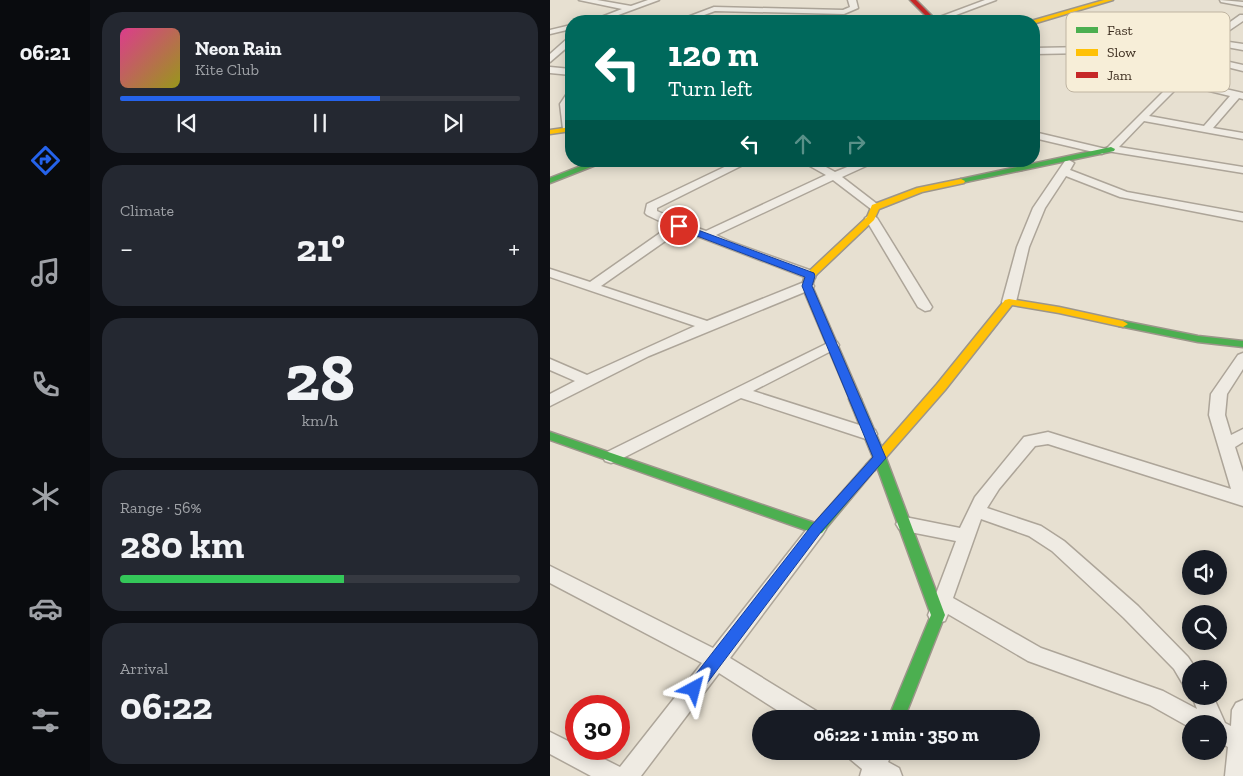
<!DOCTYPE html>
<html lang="en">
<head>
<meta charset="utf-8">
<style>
  :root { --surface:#171b24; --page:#242831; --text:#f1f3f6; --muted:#9ea1a6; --line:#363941; --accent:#2563eb }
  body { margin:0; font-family:"Zilla Slab",serif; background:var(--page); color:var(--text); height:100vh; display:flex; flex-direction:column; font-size:19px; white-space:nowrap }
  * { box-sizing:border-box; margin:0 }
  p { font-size:16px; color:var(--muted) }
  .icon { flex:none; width:28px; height:28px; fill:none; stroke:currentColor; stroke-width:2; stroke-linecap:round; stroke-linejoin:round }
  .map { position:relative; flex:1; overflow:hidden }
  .details { display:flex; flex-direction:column; gap:12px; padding:12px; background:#0d0f14; width:460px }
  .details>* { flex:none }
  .hud { position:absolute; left:15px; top:15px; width:475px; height:152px; border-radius:20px; box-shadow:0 2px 12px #0003; background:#00695c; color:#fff; overflow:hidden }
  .fabs { position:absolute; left:632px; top:550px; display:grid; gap:10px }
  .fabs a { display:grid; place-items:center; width:45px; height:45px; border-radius:50%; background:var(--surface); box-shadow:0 2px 12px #0003; font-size:25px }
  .speed { position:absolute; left:15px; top:695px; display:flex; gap:10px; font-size:25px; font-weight:700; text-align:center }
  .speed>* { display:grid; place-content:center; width:65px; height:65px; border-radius:50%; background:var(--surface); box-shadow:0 2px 12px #0003; line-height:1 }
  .speed .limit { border:8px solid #d22; background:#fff; color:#111 }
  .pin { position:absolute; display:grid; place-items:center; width:42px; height:42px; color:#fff; margin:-21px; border:2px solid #fff; border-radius:50%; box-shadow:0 1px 5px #0007 }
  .me { position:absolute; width:55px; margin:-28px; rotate:38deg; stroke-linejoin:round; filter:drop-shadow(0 0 4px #0008) }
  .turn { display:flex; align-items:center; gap:18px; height:105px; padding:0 20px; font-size:22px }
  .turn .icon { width:65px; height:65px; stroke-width:2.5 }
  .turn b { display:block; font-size:35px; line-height:42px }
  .lanes { display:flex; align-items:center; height:48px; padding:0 20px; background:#0003; justify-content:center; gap:25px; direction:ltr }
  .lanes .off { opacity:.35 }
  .big { font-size:38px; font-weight:800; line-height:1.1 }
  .details .tile { flex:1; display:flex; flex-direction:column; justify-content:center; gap:8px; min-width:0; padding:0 18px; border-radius:20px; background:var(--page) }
  .details .dial { align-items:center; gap:0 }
  .dial b { font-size:65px; line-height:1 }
  .song { display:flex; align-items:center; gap:15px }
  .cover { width:60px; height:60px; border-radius:8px; background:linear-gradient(135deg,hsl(330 70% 55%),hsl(60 70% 35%)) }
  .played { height:5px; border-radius:2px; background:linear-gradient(90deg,var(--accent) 65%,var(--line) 65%) }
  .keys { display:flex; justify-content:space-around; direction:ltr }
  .heat { display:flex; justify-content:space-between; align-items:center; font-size:28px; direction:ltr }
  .charge { height:8px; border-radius:4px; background:linear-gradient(90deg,#34c759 56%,var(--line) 0) }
  .trip { position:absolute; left:202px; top:710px; width:288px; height:50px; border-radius:25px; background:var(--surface); box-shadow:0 2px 12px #0003; font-weight:800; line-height:50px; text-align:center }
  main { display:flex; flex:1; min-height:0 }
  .dock { display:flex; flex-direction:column; width:90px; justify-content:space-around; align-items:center; background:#090b0e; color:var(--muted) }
  .dock .icon { width:35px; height:35px }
  .dock .active { color:var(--accent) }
  .dock b { font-size:22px; color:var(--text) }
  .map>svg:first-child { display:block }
</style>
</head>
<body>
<main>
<nav class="dock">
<b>06:21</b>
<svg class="icon active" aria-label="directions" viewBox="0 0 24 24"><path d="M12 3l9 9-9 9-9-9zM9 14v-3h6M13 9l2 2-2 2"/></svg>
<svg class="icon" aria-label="music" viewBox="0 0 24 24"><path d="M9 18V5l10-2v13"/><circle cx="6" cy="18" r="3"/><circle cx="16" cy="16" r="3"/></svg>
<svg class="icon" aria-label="phone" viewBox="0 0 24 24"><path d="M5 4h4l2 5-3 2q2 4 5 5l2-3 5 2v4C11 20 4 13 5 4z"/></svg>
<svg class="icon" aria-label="climate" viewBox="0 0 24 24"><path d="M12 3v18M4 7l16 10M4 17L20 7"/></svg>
<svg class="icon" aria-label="car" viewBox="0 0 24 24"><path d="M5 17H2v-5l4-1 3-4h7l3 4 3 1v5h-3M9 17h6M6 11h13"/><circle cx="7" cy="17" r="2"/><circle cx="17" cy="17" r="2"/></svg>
<svg class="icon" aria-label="filters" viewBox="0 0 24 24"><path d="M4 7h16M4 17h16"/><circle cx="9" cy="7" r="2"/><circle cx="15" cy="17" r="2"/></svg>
</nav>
<section class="details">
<div class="tile">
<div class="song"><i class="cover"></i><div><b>Neon Rain</b><p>Kite Club</p></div></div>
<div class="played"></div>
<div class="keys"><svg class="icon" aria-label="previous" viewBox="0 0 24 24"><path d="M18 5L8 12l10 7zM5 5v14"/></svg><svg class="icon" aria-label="pause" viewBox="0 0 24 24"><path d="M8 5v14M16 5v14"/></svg><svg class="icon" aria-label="next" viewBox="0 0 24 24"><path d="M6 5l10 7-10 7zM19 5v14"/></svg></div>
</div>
<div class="tile"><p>Climate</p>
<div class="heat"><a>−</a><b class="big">21°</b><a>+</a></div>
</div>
<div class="tile dial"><b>28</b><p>km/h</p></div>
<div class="tile"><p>Range · 56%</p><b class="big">280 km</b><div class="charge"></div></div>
<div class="tile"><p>Arrival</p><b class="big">06:22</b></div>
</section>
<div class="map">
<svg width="693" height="776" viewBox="0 0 693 776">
  <rect width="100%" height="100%" fill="#e7e0d1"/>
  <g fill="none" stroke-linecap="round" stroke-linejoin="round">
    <g stroke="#ada599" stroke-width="3">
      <g id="street">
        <path d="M29 0H47L81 6 98 0H109L52 21H41L72 9Z"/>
        <path d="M298 0H306L308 8 294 14 165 11 138 21H127L164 7 293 10 300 7Z"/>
        <path d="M435 0H446L390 21H379Z"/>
        <path d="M670 0 693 2V6L671 2Z"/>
        <path d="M690 15H693V21L665 40 693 44V50L660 44 654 50 675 61 693 65V71L669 65 652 55 636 80 693 93V99L689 98 663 128 693 133V139L594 121 569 147 693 167V173L557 151 552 154 484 138V132L556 149 630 75 646 51 484 54V48L648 45ZM631 84 680 96 654 126 599 116Z"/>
        <path d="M21 25V29L0 34V30Z"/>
        <path d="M18 38H21V44L0 62V54Z"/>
        <path d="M0 67 21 69V75L0 73Z"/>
        <path d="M21 91V131L18 132 13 129 10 104 18 92Z"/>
        <path d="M519 160 524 163 520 170 577 192 693 213V221L570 197 516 176 495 208 479 247 466 302 459 306 454 305 452 302 467 247 483 208 515 161Z"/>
        <path d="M187 161H201L107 208V211L133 223 156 231 276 175 251 161H265L285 172 312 161H327L292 177 331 207 325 210 321 209 283 180 166 235 181 242 265 272 266 275 265 278 260 279 131 230 51 286 157 321 252 283H262L264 286 262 289 99 356 0 406V394L25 381 0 370V359L37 375 145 326 0 277V269L40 282 120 226 97 215 95 213 97 204Z"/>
        <path d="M451 161H467L477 167 472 170Z"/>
        <path d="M321 214 327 218 382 307 380 310 375 311 368 307 315 218Z"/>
        <path d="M282 341 287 342 289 345 287 348 203 391 325 430 327 434 325 438 319 440 313 438 191 398 67 461 61 463 55 461 53 457 55 453Z"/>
        <path d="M693 353V369L677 394 675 415 681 435 693 429V442L685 447 693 472V506L498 444 485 446 449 489 437 508 491 526 514 541 588 606 638 657 646 669H641V688L634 686 624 669 574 618 502 551 479 536 431 519 403 598 491 648 613 691 647 709 642 696H663L675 723 681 726 682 710 686 703 693 700V776H675L678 747 669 742V724H641V728L600 705 478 661 398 614 395 621 388 623 381 621 378 615 406 541 355 531 349 529 346 524 349 519 355 517 410 528 425 497 474 437 498 432 681 489 659 415 661 394 688 355Z"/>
        <path d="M267 522 273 524 276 529 273 534 180 658 268 712 271 719H241L169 673 91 776H41L0 754V732L26 745V749H34L70 767 152 663 0 583V566L163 648 261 524Z"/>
        <path d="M297 751H343L338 762 349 768 352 776H310L312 769 300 759Z"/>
      </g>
    </g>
    <g stroke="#9c958a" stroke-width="3">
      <g id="fast">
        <path d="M561 147 565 149 564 151 411 183 407 181 411 179Z"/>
        <path d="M44 161H56L0 183V178Z"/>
        <path d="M573 321 648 336 693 341V347L648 342 569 326 568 324 569 322Z"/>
        <path d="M305 395 311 399 336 458 395 615 354 719H338L381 615 327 467 272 533 267 534 0 440V432L265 523 317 464H325L327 467 299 399Z"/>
      </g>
    </g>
    <g stroke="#9c958a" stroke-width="3">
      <g id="slow">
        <path d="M554 0H563L486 23 481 21Z"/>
        <path d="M21 127V131L0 134V130Z"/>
        <path d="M411 179 415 181 414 183 372 192 329 209 324 220 265 276 262 286 311 399 305 403 301 402 252 286 255 275 317 217 322 205 367 188Z"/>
        <path d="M459 299 509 307 573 321 578 324 573 327 509 313 462 305 395 390 325 470H317L315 467 317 464 387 384 455 300Z"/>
      </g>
    </g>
    <g stroke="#9c958a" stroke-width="3">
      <path id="jam" d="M360 0H366L387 21H381Z"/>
    </g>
    <use href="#street" fill="#efebe3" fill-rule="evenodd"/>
    <use href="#fast" fill="#4caf50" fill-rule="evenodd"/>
    <use href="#slow" fill="#ffc107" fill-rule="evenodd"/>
    <use href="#jam" fill="#c62828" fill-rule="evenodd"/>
  </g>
  <path fill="#2563eb" stroke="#184099" d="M129 223 264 273 265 276 262 286 336 458 271 532 149 694 144 697 138 694 136 689 138 684 262 525 323 457 252 286 255 277 126 228 125 226Z"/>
  <rect x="516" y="12" width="164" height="80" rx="8" fill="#f7eed8" stroke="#bfb4a1" stroke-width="1"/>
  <rect x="526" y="27" width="22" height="6" fill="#4caf50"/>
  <rect x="526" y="49" width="22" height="7" fill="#ffc107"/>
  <rect x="526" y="72" width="22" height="6" fill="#c62828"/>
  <g font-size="14" fill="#3d2e20">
    <text x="557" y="35">Fast</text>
    <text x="557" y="57">Slow</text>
    <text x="557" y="80">Jam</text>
  </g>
</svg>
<div class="fabs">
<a><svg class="icon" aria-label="sound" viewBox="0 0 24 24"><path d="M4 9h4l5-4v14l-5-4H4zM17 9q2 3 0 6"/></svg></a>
<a><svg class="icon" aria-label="search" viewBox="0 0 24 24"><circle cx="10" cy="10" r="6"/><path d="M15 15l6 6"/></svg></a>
<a>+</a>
<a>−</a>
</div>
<div class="speed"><div class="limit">30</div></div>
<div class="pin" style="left:129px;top:226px;background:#d93025"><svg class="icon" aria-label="arrive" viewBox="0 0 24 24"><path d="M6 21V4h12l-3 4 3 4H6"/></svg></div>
<svg class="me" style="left:144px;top:689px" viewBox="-20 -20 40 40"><path d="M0-17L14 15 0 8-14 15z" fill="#2563eb" stroke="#fff" stroke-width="4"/></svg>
<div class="trip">06:22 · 1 min · 350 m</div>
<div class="hud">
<div class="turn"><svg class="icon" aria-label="left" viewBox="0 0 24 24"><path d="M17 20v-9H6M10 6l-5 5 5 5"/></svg><div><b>120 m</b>Turn left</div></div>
<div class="lanes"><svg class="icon" aria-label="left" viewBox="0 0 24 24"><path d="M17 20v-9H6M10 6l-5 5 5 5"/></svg><svg class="icon off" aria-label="ahead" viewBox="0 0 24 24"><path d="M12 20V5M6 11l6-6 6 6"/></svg><svg class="icon off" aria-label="right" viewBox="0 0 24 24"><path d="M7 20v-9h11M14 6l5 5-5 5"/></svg></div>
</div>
</div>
</main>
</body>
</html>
